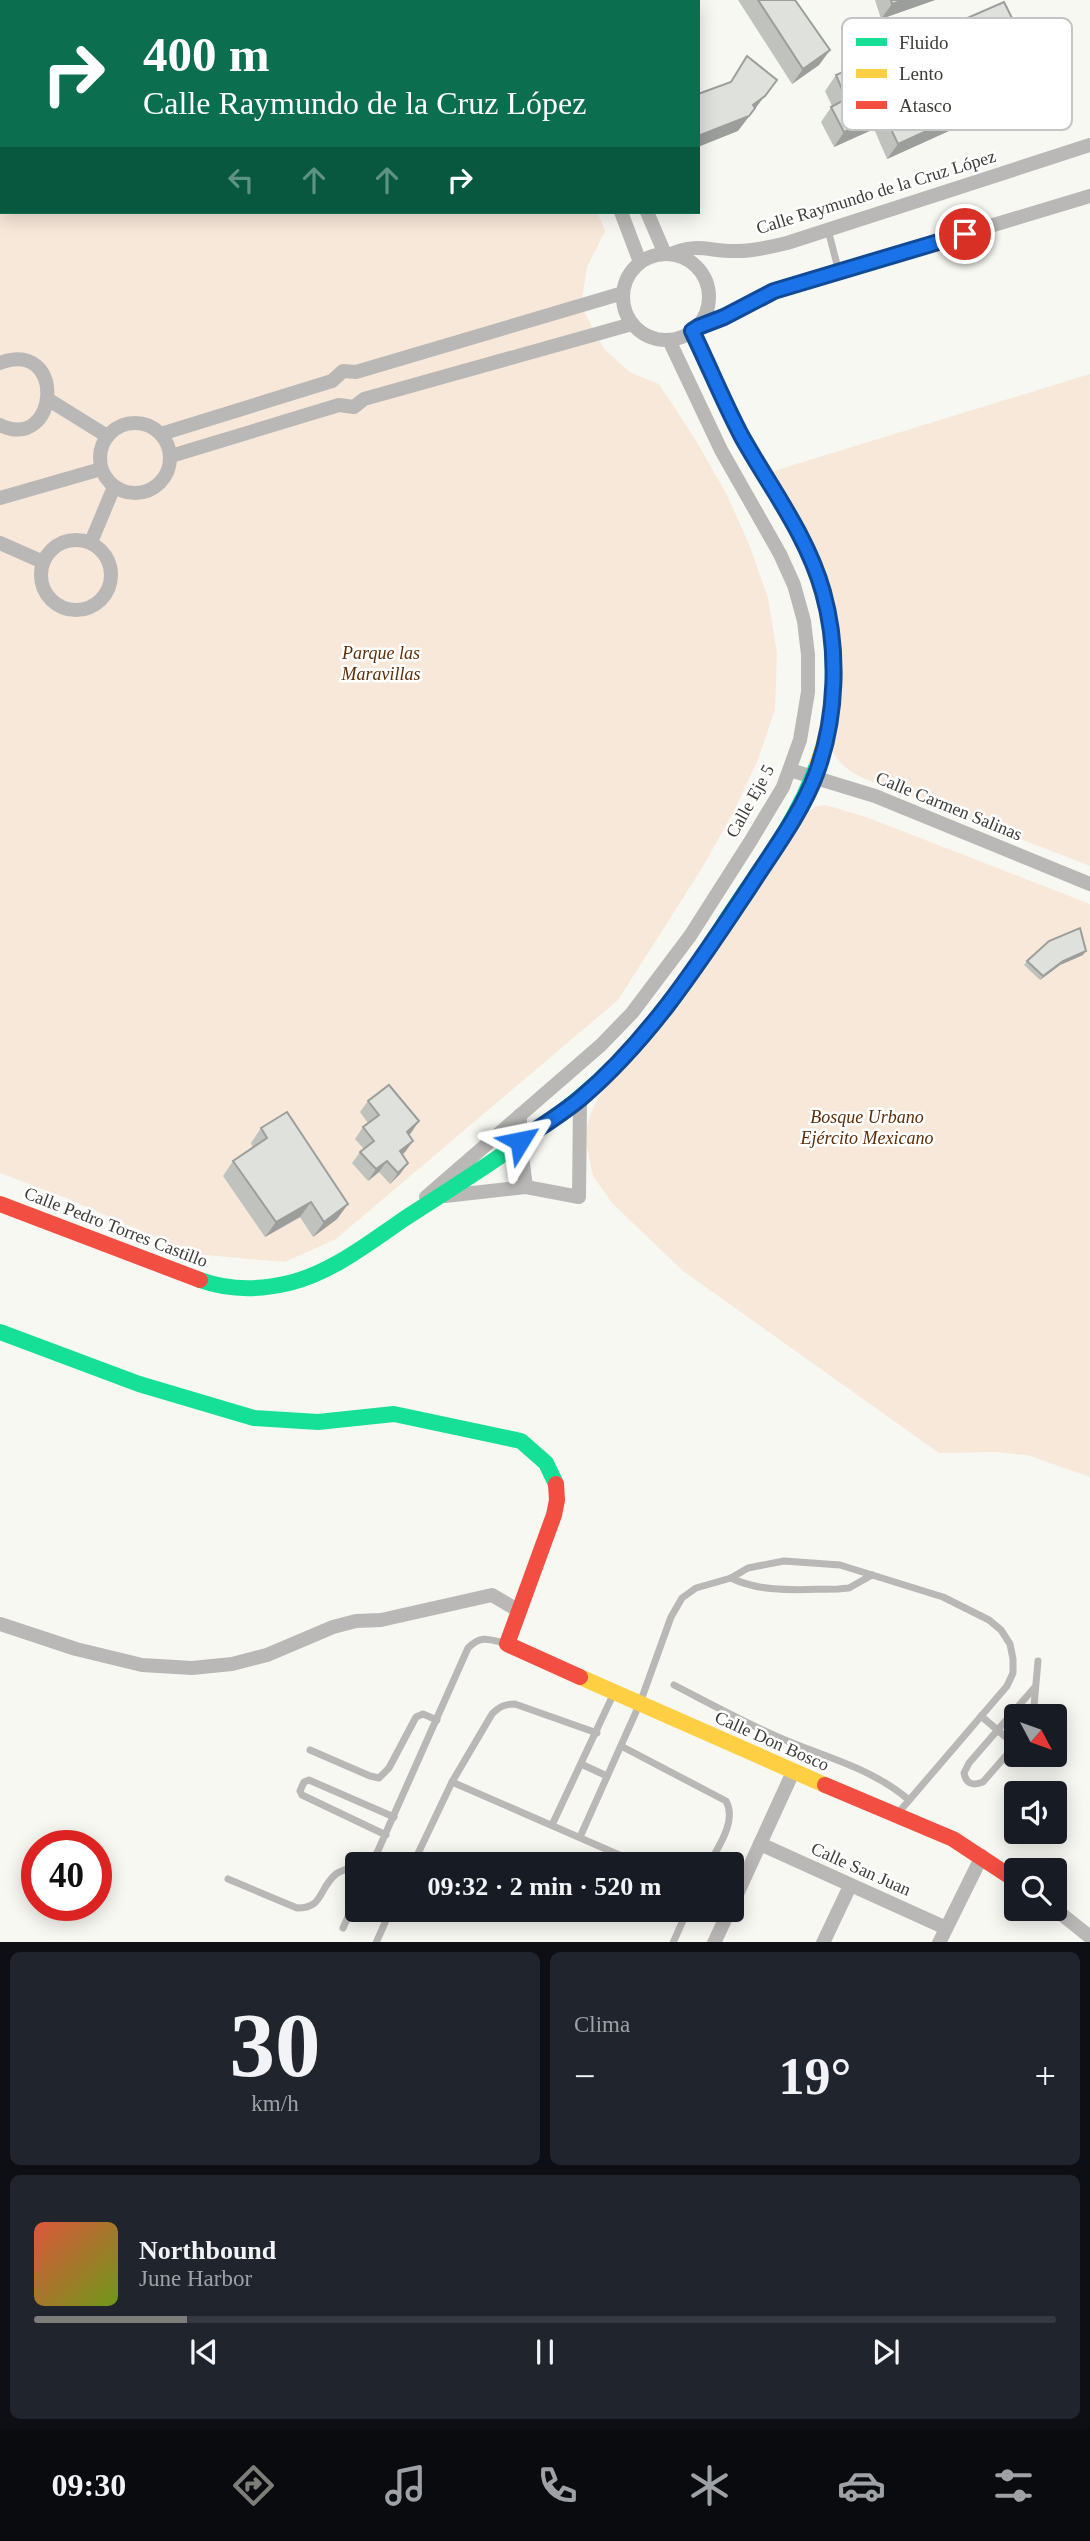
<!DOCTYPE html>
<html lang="es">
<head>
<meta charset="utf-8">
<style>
  :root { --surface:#171b24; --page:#20242c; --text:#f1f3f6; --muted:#9ea1a6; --line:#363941; --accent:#7d7e7a }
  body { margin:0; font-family:Georgia,serif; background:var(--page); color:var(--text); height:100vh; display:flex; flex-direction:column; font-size:26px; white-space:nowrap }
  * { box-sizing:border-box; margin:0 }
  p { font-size:23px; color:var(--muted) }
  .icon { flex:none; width:38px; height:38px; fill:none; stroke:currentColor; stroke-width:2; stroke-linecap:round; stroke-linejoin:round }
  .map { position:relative; height:1942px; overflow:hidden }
  .details { display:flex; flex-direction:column; gap:10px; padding:10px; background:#0d0f14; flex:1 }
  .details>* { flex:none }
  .hud { position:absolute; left:0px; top:0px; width:700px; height:214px; box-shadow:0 4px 18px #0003; background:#0b6e4f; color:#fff; overflow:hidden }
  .needle { width:46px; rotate:131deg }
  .fabs { position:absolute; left:1004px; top:1704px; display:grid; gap:14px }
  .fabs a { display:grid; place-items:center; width:63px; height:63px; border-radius:7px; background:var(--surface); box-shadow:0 4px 18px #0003; font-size:35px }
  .speed { position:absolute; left:21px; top:1830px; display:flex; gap:14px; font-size:35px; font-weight:700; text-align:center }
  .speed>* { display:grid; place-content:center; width:91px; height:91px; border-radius:50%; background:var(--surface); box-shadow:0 4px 18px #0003; line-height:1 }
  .speed .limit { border:10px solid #d22; background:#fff; color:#111 }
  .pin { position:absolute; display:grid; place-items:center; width:60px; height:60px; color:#fff; margin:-30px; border:4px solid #fff; border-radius:50%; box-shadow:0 2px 7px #0007 }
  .me { position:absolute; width:77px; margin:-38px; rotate:55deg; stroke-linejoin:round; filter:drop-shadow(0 0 5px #0008) }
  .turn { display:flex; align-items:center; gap:24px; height:147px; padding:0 28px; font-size:32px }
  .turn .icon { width:91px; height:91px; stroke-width:2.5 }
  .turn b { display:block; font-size:49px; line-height:60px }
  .lanes { display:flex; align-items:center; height:66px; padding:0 28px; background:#0003; justify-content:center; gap:35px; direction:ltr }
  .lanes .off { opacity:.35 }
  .big { font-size:52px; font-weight:700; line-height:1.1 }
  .details .widget { flex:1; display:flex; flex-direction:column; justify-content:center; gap:10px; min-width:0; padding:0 24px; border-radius:10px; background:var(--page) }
  .details .dial { align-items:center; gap:0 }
  .dial b { font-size:91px; line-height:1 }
  .song { display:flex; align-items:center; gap:21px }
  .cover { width:84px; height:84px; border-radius:10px; background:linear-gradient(135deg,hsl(10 70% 55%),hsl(80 70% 35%)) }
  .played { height:7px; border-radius:4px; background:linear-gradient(90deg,var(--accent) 15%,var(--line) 15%) }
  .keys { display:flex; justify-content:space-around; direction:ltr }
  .heat { display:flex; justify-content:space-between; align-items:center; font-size:38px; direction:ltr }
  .details .tiles { flex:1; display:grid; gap:10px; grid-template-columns:1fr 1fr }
  .widget:last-child { grid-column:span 2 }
  .trip { position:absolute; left:345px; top:1852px; width:399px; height:70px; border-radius:7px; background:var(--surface); box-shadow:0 4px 18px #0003; font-weight:700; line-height:70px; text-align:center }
  .dock { display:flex; height:112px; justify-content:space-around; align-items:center; background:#090b0e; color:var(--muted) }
  .dock .icon { width:49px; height:49px }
  .dock .selected { color:var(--accent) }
  .dock b { font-size:32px; color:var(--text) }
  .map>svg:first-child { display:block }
</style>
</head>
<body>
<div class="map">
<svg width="1090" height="1943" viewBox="0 0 1090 1943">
  <rect width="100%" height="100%" fill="#f7f8f2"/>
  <g fill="#f8e8da">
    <path d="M0 0H510L511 2H2V212H597L605 231 587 267 581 306 604 349 631 373 659 384 695 439 726 493 749 544 768 598 777 653 775 710 757 762 733 813 702 868 618 1000 336 1239 285 1262 194 1254 66 1198 0 1173Z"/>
    <path d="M1090 374V866L889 788C864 778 844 774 831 749L835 637 767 473Z"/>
    <path d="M826 805 866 817 1090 904V1477L1027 1455 995 1452 939 1453 683 1271 612 1203 593 1176 586 1143 587 1126 592 1110 601 1093 805 813 817 806Z"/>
  </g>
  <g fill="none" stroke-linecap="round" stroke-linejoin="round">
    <g stroke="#b9b8b6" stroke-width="7">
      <path d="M828 230 839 272"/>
      <path d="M731 1578C764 1594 803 1589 838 1589L849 1588 872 1575"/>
      <path d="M674 1685C711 1704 747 1724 785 1740 828 1758 873 1769 909 1800"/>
      <path d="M981 1716 1015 1745"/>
      <path d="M1033 1717 1038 1661"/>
      <path d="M1017 1743 983 1782C973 1786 966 1784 964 1773L969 1763 1035 1687"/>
      <path d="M621 1746 726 1801C737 1820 719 1846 709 1864"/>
      <path d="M310 1750 370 1776 379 1778 389 1768 416 1717 423 1714 437 1720"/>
      <path d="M581 1764 607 1776"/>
      <path d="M452 1782 640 1864"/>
      <path d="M552 1825 613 1695"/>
      <path d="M386 1835 302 1795 300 1791 304 1782 309 1780 394 1817"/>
      <path d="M580 1837 640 1703 671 1617 682 1598 696 1588 731 1578 748 1568 784 1561 840 1565 943 1597 989 1620 1001 1630 1010 1644 1013 1659V1673L1007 1686 899 1812"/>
      <path d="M362 1864 374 1860"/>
      <path d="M372 1864 468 1648C481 1635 488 1639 504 1643"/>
      <path d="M413 1864 452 1782 492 1714C499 1707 504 1704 515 1704L597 1733"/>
      <path d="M228 1879 297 1908C324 1908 318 1889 336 1874 342 1870 350 1868 357 1865"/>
      <path d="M343 1928 357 1897"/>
      <path d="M376 1943 391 1909"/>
      <path d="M673 1943 688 1909"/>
    </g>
    <g stroke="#b9b8b6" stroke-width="14">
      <path d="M540 0 541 2"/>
      <path d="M564 0 565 2"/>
      <path d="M621 212 640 262"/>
      <path d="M647 212 665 254"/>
      <circle cx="666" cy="297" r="43"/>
      <path d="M671 254C697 242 711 252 737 251 754 251 771 247 787 243L1090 145"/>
      <path d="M698 327 724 317 774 291 1090 196"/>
      <path d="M0 363C67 338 59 453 0 425"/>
      <path d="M49 400 107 436"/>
      <circle cx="135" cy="458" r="35"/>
      <path d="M161 434 332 381 343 371 356 372 623 293"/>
      <path d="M171 456 339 405 354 407 364 399 632 324"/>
      <path d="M0 498 101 469"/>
      <circle cx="76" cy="575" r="35"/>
      <path d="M91 542 114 487"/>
      <path d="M0 543 43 562"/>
      <path d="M790 770 875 796 1090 884"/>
      <path d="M520 1115V1141L526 1187"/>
      <path d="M445 1196 526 1187 579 1197 580 1099"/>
      <path d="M426 1197 601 1045 632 1013 690 936 750 842 783 787 800 740 808 692V655L804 621 794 585 780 554 721 450 669 340"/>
      <path d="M0 1624 76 1649 142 1665 192 1668 232 1664 267 1655 333 1627 356 1621 381 1620 492 1595 519 1611"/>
      <path d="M760 1844 946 1928"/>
      <path d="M732 1905 793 1772"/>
      <path d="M1055 1909 1090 1937"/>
      <path d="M714 1943 730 1909"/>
      <path d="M823 1943 850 1886"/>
      <path d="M939 1943 982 1856"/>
    </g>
    <g stroke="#16e098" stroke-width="16">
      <path d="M692 332 741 435 763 472"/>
      <path d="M200 1280C228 1290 260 1290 289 1283 331 1273 369 1243 404 1219 487 1165 578 1111 643 1036 677 998 704 954 732 911 763 865 798 819 817 765"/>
      <path d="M0 1332 139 1384 254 1418 318 1422 394 1414 521 1441 546 1463 556 1484"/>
    </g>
    <g stroke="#ffcf43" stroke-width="16">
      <path d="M763 472C776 495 792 518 803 542 836 611 844 692 817 765"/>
      <path d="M580 1677 825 1785"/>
    </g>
    <g stroke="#f24e42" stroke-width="16">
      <path d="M0 1204 200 1280"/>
      <path d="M556 1484 557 1500 554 1515 507 1644 580 1677"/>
      <path d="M825 1785 953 1839 1017 1881"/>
    </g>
  </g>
  <g fill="#c0c2be">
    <path d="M738 0H795L830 50 819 65 792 84Z"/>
    <path d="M875 0H935L881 19Z"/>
    <path d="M1003 37 969 52 982 78 1023 87 1013 102 887 159 874 129 834 147 821 122 832 106 825 91 836 75Z"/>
    <path d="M1083 955 1060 965 1040 980 1024 965 1027 961Z"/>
    <path d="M368 1101 419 1121 408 1135 413 1141 405 1152 402 1155 408 1163 400 1174 390 1184 379 1172 368 1181 352 1163 360 1152 364 1149 355 1139 363 1127 368 1123 360 1112Z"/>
    <path d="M261 1128 348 1204 337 1219 313 1237 300 1217 265 1237 223 1176 233 1161 253 1148 251 1143Z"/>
  </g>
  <g fill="#9c9e9b">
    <path d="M904 0H935L881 19 892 4Z"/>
    <path d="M1014 22 1003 37 954 58 965 43Z"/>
    <path d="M830 50 819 65 792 84 803 69Z"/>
    <path d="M777 80 738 131 698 147V136L753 105Z"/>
    <path d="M1023 87 1013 102 887 159 898 144Z"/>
    <path d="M884 114 874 129 834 147 844 132Z"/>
    <path d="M1086 951 1083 955 1060 965 1040 980 1043 976 1063 961Z"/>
    <path d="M419 1121 411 1133 399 1144 407 1132Z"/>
    <path d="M413 1141 405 1152 392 1163 400 1151Z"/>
    <path d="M387 1161 379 1172 368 1181 376 1169Z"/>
    <path d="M408 1163 400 1174 390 1184 398 1173Z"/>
    <path d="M311 1202 300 1217 265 1237 276 1222Z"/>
    <path d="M348 1204 337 1219 313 1237 324 1222Z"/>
  </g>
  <g fill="#dfe1dd" stroke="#9c9e9b" stroke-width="2">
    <path d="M758 0H795L830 50 803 69Z"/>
    <path d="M891 0H904L892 4Z"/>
    <path d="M1004 2 1014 22 965 43 982 78 1010 66 1023 87 898 144 884 114 844 132 831 107 846 99 836 75Z"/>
    <path d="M747 56 777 80 765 96 753 105 755 108 749 116 698 136V94L731 82Z"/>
    <path d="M1080 928 1086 951 1063 961 1043 976 1027 961 1049 941Z"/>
    <path d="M389 1085 419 1121 407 1132 413 1141 400 1151 408 1163 398 1173 387 1161 376 1169 360 1152 374 1141 363 1127 379 1115 368 1101Z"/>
    <path d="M287 1112 348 1204 324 1222 311 1202 276 1222 233 1161 267 1138 261 1128Z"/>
  </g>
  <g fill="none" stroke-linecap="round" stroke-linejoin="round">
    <g stroke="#114b97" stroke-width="18">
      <path id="route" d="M520 1141C540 1127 562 1114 581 1098 650 1039 699 963 749 888 772 852 801 814 816 774 837 718 839 649 823 592 807 535 770 487 742 437 724 403 709 366 692 331L698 327 724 317 774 291 965 234"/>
    </g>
    <use href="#route" stroke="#1a73e8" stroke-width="12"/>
  </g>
  <g text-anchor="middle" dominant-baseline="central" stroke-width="5" stroke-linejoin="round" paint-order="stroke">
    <g font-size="18" fill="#3c3d39" stroke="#fff">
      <text transform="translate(876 192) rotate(-17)">Calle Raymundo de la Cruz López</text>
      <text transform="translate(750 801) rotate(-61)">Calle Eje 5</text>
      <text transform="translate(949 806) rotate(22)">Calle Carmen Salinas</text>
      <text transform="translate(116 1227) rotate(21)">Calle Pedro Torres Castillo</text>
      <text transform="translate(772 1741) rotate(24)">Calle Don Bosco</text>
      <text transform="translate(861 1869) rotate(24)">Calle San Juan</text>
    </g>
    <g font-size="18" font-style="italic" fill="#5d2d06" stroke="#fff">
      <text x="381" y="653">Parque las<tspan x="381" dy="21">Maravillas</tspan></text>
      <text x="867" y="1117">Bosque Urbano<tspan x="867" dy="21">Ejército Mexicano</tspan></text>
    </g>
  </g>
  <rect x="842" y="18" width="230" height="112" rx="10" fill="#fff" stroke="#c4c5c4" stroke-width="2"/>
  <rect x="856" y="38" width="31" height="8" fill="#16e098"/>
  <rect x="856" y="69" width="31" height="9" fill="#ffcf43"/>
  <rect x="856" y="101" width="31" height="8" fill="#f24e42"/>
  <g font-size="19" fill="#3c3d39">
    <text x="899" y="49">Fluido</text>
    <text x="899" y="80">Lento</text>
    <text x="899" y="112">Atasco</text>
  </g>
</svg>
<div class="fabs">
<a><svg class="needle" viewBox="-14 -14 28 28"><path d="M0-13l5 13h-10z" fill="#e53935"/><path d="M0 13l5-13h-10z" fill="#9ea1a6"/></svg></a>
<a><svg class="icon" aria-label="sound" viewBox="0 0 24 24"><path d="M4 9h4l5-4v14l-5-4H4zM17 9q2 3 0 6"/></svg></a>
<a><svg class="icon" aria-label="search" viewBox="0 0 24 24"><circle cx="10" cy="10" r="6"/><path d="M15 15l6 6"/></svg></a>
</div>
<div class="speed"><div class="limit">40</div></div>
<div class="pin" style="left:965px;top:234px;background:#d93025"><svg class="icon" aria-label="arrive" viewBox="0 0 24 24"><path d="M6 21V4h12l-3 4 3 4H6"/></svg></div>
<svg class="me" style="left:520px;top:1141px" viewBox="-20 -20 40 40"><path d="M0-17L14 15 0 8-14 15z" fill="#1a73e8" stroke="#fff" stroke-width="4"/></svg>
<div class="trip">09:32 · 2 min · 520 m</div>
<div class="hud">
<div class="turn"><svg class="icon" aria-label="right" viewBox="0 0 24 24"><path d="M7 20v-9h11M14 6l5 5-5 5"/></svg><div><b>400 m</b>Calle Raymundo de la Cruz López</div></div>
<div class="lanes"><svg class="icon off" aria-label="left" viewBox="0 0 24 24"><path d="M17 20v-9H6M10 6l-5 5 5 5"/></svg><svg class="icon off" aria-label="ahead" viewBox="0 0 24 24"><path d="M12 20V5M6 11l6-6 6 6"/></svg><svg class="icon off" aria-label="ahead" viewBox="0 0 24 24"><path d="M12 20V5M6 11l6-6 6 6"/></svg><svg class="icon" aria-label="right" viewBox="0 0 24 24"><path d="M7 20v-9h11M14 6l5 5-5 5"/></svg></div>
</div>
</div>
<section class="details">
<div class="tiles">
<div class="widget dial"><b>30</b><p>km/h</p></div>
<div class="widget"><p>Clima</p>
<div class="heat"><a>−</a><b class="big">19°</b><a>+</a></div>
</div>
<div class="widget">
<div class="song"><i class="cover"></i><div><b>Northbound</b><p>June Harbor</p></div></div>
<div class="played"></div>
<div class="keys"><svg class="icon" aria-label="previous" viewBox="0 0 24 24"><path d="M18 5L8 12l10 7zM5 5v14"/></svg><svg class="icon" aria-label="pause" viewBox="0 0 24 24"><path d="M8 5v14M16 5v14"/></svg><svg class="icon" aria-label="next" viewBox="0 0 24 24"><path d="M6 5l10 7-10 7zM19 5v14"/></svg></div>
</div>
</div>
</section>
<nav class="dock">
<b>09:30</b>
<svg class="icon selected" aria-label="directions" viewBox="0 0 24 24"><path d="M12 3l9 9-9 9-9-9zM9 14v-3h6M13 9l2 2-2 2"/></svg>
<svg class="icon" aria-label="music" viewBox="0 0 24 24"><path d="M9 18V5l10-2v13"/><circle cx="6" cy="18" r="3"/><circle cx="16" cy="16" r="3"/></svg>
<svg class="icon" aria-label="phone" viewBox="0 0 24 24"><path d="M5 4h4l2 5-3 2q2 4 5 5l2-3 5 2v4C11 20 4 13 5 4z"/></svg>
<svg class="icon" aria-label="climate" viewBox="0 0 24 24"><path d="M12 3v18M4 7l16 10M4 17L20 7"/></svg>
<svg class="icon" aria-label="car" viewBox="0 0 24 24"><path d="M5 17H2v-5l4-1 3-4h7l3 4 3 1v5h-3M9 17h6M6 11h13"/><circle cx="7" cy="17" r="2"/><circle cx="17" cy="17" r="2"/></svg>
<svg class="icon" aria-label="filters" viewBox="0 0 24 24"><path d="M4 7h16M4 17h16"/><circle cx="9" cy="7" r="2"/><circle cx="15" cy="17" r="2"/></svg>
</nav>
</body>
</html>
